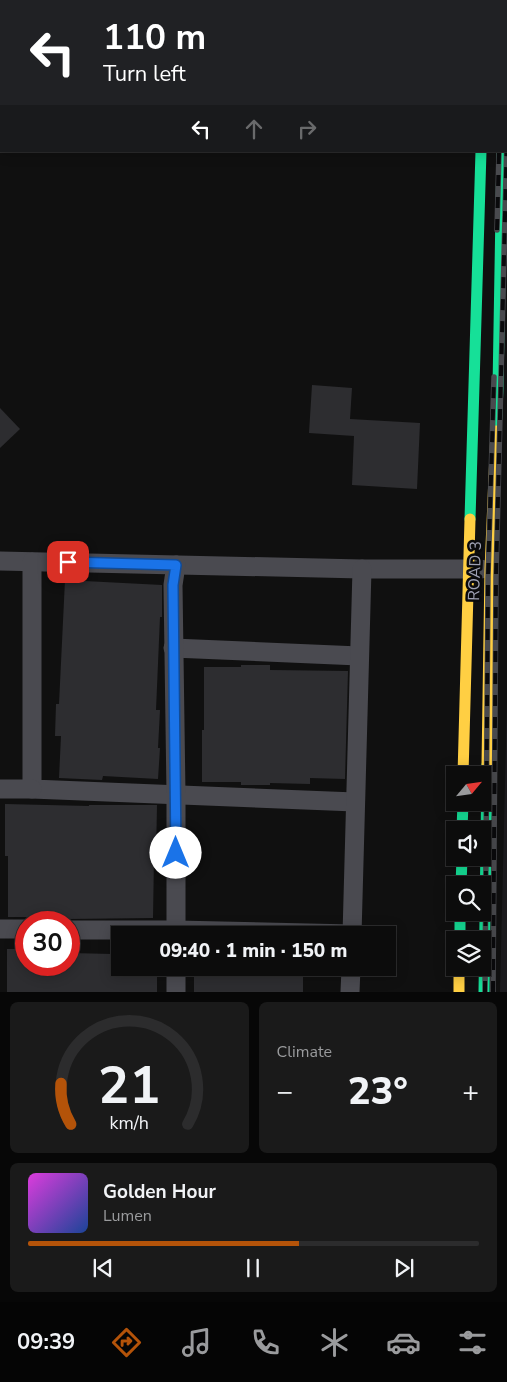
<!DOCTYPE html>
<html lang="en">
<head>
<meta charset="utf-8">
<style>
  :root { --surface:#0c0c0c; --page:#1a1a1a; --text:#f1f3f6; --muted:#9a9b9d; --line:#2c2c2d; --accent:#b45309 }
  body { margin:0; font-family:"Nunito Sans",sans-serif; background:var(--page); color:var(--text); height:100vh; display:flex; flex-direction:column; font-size:19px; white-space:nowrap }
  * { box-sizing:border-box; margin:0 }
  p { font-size:16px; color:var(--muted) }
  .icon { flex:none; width:28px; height:28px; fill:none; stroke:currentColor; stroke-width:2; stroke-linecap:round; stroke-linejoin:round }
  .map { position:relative; height:992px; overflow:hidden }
  .drawer { display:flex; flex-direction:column; gap:10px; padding:10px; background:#070707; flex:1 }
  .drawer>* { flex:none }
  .top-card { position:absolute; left:0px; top:0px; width:508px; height:152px; box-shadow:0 2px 12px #0003,0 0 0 1px var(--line); background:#202124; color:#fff; overflow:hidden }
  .needle { width:32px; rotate:61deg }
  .controls { position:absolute; left:446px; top:766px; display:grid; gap:10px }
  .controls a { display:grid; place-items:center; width:45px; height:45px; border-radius:0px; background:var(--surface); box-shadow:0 2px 12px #0003,0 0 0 1px var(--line); font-size:25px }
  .speed { position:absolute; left:15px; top:911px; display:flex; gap:10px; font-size:25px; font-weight:700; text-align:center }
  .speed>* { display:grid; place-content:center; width:65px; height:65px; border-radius:50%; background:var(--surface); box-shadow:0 2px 12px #0003,0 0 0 1px var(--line); line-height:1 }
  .speed .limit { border:8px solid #d22; background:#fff; color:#111 }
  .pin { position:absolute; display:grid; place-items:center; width:42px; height:42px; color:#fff; margin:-21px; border-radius:10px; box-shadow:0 2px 8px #0006 }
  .me { position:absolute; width:55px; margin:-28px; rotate:0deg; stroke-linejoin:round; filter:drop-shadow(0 0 4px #0008) }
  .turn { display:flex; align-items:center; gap:18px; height:105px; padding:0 20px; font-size:22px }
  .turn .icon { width:65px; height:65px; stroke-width:2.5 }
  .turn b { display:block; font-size:35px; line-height:42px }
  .lanes { display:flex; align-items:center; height:48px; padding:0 20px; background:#0003; justify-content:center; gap:25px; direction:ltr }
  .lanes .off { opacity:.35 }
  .big { font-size:38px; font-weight:800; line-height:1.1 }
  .drawer .tile { flex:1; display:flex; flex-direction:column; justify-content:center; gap:8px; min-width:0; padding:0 18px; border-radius:8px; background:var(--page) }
  .drawer .dial { align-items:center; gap:0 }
  .dial svg { height:130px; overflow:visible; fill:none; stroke:var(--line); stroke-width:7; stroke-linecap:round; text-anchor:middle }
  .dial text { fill:var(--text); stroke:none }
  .song { display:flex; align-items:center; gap:15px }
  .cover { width:60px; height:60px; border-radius:8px; background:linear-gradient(135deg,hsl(300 70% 55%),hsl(220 70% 35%)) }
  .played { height:5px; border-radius:2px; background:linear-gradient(90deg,var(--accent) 60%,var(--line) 60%) }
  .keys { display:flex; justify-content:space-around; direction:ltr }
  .heat { display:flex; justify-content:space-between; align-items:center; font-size:28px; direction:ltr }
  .drawer .tiles { flex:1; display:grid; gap:10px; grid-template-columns:1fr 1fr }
  .tile:last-child { grid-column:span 2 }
  .trip { position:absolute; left:111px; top:926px; width:285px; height:50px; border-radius:0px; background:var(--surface); box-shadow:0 2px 12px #0003,0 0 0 1px var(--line); font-weight:800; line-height:50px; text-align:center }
  .menu { display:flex; height:80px; justify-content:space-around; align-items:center; background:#050505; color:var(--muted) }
  .menu .icon { width:35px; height:35px }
  .menu .current { color:var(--accent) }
  .menu b { font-size:22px; color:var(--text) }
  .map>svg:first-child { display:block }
</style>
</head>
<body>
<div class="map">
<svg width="507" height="992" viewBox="0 0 507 992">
  <rect width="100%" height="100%" fill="#101010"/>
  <g fill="#1b1a1d">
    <rect x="117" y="0" width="277" height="1"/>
    <path d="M507 701V992H500Z"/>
  </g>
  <g fill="#2d2d30">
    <path d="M312 385 352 388 350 419 420 423 417 489 352 485 354 436 309 433Z"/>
    <path d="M0 408 20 429 0 448Z"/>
    <path d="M65 580 162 585V617H160L156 710H160L158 748H160L158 779 103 776 102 780 59 778 61 736H55L56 704H59Z"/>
    <path d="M241 665H270V670L348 671 345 779 310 778V784L270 783V785H241V782H202V730H204V667H241Z"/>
    <path d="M5 804 89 806V805H157L156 857H154L153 918 69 919 63 921 49 920V917H8V856H5Z"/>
    <path d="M7 949H26V965H69V953L113 954V968H157V992H7Z"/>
    <rect x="194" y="968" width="109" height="24"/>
  </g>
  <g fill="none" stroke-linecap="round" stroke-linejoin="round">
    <g stroke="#4a4a50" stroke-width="19">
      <path d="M0 561 362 569H481"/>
      <path d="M32 562V789L355 802"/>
      <path d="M173 648 359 656"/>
      <path d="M0 789H32"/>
      <path d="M0 929H26"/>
      <path d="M69 930H176L352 934"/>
      <path d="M176 935V794L173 585 176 565"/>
      <path d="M352 935 362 569"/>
      <path d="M176 992V968"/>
      <path d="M350 992 351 968"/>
    </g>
    <g stroke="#16e098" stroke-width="11">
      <path d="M504 0V1"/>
      <path d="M496 431 498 388 502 151"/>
      <path d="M470 519 481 151"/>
      <path d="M462 830 463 802"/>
      <path d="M461 885 462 858"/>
      <path d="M460 912V940"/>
      <path d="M484 992 487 765"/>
    </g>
    <g stroke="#ffcf43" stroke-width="11">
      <path d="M485 0V1"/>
      <path d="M487 765 490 569 496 431"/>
      <path d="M463 775 470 519"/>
      <path d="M459 968V992"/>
    </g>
    <g stroke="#494a4e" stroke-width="5.5">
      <g id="rail">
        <path d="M502 1V0"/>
        <path d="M497 230 499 151"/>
        <path d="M485 992 488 577 494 377"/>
        <path d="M493 992 496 577 507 135"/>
      </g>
    </g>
    <use href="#rail" stroke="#0a0a0c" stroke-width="4" stroke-dasharray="11" stroke-linecap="butt"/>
  </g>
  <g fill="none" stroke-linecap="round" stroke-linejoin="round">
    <g stroke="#114b97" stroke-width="12">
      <path id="route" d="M68 562 176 565 173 585 176 853"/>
    </g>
    <use href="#route" stroke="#1a73e8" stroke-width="9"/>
  </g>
  <g text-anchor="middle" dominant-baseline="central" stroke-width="5" stroke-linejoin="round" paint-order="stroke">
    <g font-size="16" fill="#9fa1b3" stroke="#0a0a0c">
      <text transform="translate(475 571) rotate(-88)">ROAD 3</text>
    </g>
  </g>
</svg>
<div class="controls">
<a><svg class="needle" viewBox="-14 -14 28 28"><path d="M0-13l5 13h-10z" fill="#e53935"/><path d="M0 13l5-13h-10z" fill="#9a9b9d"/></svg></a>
<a><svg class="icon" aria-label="sound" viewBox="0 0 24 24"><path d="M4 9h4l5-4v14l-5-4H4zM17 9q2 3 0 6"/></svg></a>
<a><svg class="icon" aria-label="search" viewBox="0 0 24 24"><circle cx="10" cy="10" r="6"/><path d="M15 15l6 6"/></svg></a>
<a><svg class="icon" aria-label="layers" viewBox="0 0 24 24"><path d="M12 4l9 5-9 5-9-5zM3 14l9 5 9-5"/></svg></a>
</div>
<div class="speed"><div class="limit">30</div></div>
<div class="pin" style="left:68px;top:562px;background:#d93025"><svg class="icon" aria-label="arrive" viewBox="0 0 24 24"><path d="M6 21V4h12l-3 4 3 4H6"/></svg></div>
<svg class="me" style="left:176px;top:853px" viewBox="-20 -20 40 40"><circle r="19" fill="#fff"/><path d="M0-13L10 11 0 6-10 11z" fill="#1a73e8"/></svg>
<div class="trip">09:40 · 1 min · 150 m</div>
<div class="top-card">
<div class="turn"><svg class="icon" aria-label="left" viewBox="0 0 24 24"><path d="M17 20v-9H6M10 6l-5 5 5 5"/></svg><div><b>110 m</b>Turn left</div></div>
<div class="lanes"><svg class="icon" aria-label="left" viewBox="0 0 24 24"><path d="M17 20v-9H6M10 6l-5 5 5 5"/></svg><svg class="icon off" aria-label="ahead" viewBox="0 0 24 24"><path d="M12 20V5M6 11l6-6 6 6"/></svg><svg class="icon off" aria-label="right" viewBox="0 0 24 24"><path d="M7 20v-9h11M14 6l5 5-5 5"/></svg></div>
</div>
</div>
<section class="drawer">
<div class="tiles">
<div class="tile dial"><svg viewBox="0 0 100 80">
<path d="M14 69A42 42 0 1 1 86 69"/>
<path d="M14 69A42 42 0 0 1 8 44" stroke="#b45309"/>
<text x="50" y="56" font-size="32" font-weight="700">21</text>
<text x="50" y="72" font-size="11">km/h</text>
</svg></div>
<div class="tile"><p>Climate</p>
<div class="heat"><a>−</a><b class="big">23°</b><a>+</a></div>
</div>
<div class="tile">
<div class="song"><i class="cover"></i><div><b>Golden Hour</b><p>Lumen</p></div></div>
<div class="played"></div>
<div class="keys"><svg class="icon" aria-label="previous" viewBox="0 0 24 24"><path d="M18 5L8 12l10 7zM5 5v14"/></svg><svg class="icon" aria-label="pause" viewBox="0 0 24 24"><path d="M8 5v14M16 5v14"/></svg><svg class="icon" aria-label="next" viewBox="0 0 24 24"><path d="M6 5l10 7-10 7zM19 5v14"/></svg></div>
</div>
</div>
</section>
<nav class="menu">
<b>09:39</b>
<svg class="icon current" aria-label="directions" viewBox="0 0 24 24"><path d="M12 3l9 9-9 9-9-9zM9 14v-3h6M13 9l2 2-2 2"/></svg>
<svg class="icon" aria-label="music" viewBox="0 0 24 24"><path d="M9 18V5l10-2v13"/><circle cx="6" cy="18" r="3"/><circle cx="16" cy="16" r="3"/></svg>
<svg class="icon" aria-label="phone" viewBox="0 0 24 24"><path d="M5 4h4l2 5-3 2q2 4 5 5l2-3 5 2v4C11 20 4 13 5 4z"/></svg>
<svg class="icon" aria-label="climate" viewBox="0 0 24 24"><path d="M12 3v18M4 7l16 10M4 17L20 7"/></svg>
<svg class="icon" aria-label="car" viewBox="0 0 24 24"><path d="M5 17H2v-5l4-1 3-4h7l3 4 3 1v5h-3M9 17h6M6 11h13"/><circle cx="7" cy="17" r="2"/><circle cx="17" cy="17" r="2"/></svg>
<svg class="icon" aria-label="filters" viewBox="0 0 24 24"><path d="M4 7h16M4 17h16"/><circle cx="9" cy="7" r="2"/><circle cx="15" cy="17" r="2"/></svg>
</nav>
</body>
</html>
